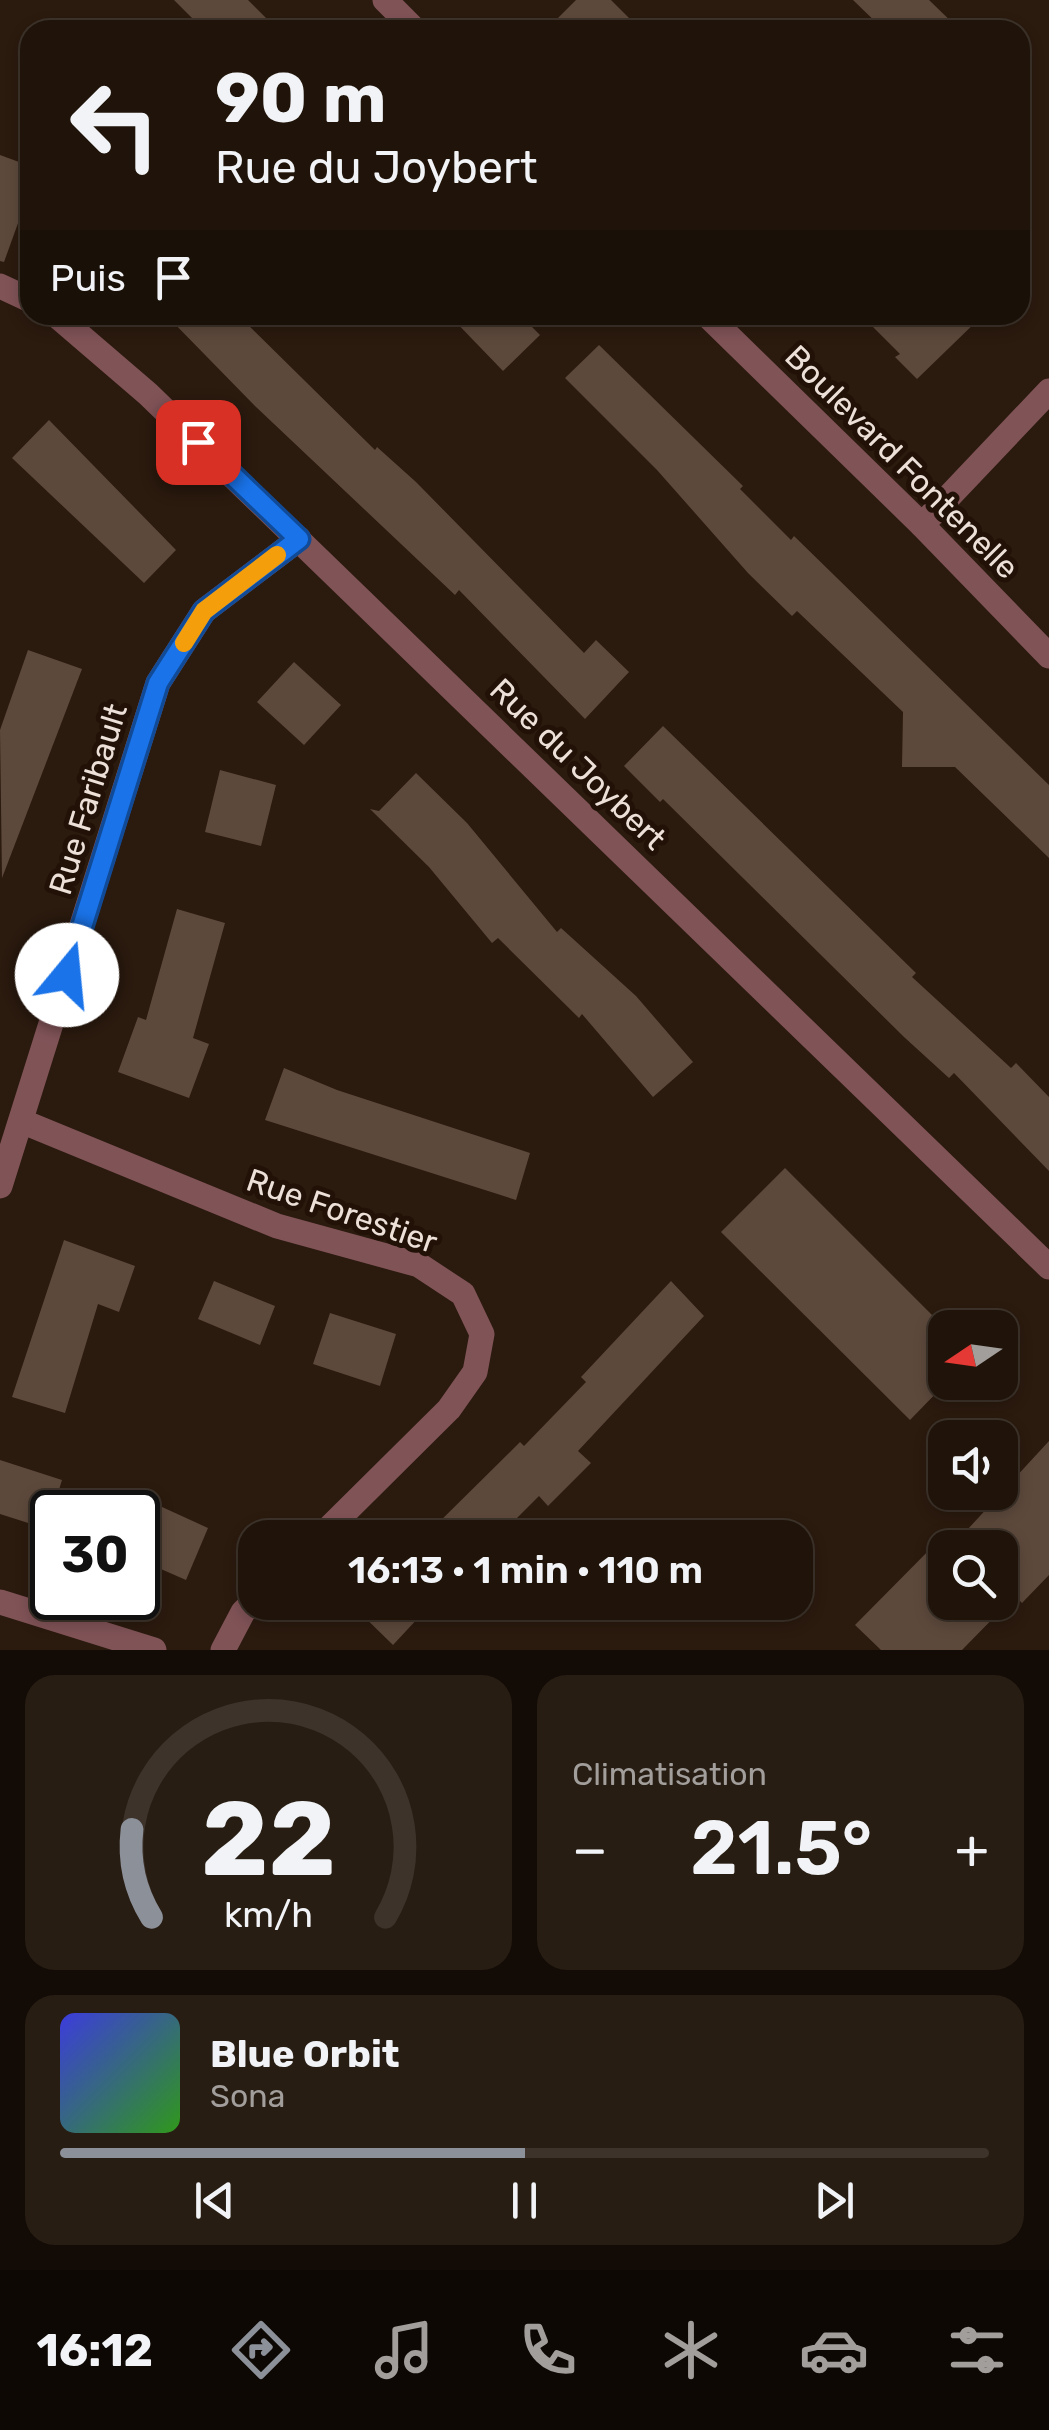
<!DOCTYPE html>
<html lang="fr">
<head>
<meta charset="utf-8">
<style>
  :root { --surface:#20140a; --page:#281d13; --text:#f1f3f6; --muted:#a29e9c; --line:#3d332b; --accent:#8c9099 }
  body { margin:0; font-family:Rubik,sans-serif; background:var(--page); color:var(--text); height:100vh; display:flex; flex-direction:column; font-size:38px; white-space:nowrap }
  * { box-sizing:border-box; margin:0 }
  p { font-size:32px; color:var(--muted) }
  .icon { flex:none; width:55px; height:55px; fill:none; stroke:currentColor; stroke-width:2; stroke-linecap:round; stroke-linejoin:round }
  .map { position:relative; height:1650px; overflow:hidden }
  .drawer { display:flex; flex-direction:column; gap:25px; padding:25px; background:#120b06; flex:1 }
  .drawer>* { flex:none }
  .guide { position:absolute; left:20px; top:20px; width:1010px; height:305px; border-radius:30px; box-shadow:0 5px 15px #0003,0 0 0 2px var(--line); background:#20140a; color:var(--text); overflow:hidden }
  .needle { width:65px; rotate:257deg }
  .controls { position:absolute; left:928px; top:1310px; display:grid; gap:20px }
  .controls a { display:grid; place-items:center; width:90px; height:90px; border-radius:20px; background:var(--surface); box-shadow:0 5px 15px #0003,0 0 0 2px var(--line); font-size:50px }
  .speed { position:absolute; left:30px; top:1490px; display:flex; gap:20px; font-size:50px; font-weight:700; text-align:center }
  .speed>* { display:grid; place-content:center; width:130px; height:130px; border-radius:50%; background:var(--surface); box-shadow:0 5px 15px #0003,0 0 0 2px var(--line); line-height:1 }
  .speed .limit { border:5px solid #111; border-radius:15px; background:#fff; color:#111 }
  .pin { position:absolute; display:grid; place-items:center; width:85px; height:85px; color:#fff; margin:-42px; border-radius:20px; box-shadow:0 5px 15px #0006 }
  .me { position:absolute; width:110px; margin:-55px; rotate:17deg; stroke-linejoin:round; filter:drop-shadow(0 0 8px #0008) }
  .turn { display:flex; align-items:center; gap:35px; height:210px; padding:0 30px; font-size:45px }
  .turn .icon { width:130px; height:130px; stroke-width:2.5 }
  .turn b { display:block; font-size:70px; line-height:85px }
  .then { display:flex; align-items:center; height:95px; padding:0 30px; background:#0003; gap:20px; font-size:38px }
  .big { font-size:75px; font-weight:600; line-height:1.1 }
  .drawer .card { flex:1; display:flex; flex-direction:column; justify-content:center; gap:15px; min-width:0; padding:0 35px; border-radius:30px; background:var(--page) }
  .drawer .dial { align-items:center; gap:0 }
  .dial svg { height:260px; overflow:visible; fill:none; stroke:var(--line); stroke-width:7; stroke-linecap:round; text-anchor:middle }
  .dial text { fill:var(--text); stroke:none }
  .song { display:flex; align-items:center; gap:30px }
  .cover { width:120px; height:120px; border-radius:15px; background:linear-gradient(135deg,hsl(240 70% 55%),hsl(110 70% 35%)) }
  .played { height:10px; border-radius:5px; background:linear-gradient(90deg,var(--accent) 50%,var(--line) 50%) }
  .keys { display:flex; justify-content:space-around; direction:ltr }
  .heat { display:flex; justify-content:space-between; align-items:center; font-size:55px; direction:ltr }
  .drawer .tiles { flex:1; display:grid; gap:25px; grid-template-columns:1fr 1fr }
  .card:last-child { grid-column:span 2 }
  .trip { position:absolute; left:238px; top:1520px; width:575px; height:100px; border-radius:30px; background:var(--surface); box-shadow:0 5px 15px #0003,0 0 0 2px var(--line); font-weight:600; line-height:100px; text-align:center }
  .tab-bar { display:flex; height:160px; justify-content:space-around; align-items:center; background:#0d0804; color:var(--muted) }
  .tab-bar .icon { width:70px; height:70px }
  .tab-bar .on { color:var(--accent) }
  .tab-bar b { font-size:45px; color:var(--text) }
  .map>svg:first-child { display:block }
</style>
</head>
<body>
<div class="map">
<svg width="1049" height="1650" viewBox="0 0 1049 1650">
  <rect width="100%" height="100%" fill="#2b1a0e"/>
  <g fill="#5d493c" fill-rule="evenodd">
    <path d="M174 0H248L278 30H204Z"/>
    <path d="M576 0H611L641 30H546Z"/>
    <path d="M853 0H929L960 30H884Z"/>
    <path d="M0 155 30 166V190L4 262 0 261Z"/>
    <path d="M166 315H238L375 450 377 447 416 482 584 653 596 640 629 672 585 719 459 590 455 595 255 406Z"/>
    <path d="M449 315H520L540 335 503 371Z"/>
    <path d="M861 315H931L938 322 945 315 982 316 917 379 895 357 900 354Z"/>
    <path d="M599 345 743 486 740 489 791 540 794 536 1049 785V858L955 767H902L903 712 797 611 792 616 748 573 657 470 565 378Z"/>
    <path d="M49 420 176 550 144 583 12 458Z"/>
    <path d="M28 650 82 669 2 878 0 730Z"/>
    <path d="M294 662 341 705 304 745 257 702Z"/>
    <path d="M663 726 916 973 912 977 1011 1068 1016 1063 1049 1097V1171L954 1073 949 1078 904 1037 663 799 660 802 624 766Z"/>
    <path d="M220 770 276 785 261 846 205 832Z"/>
    <path d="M416 773 467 823 557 932 561 928 636 996 693 1062 653 1097 582 1014 579 1018 498 938 492 943 429 867 370 809 379 811Z"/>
    <path d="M177 909 225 923 193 1038 209 1044 189 1098 118 1072 138 1017 146 1020Z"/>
    <path d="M284 1068 337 1090 530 1153 516 1200 265 1120Z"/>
    <path d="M785 1168 945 1328 947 1382 910 1420 721 1232Z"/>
    <path d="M64 1240 135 1266 119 1312 98 1304 65 1413 12 1397Z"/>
    <path d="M214 1281 275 1306 260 1345 198 1319Z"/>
    <path d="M671 1281 704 1316 578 1451 591 1463 548 1506 539 1496 497 1538H423L520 1442 524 1446 586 1382 581 1377Z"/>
    <path d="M330 1313 396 1334 380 1386 313 1364Z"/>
    <path d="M1049 1441V1575L1022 1603 1015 1596 962 1650H881L855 1625 947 1532 956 1542ZM945 1548H1000V1602H945Z"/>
    <path d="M0 1460 62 1480 47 1529 0 1514Z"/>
    <path d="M138 1496 208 1528 186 1580 138 1559Z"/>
    <path d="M349 1602H433L393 1645Z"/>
  </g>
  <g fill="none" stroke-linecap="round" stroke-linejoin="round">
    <g stroke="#805357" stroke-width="25">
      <path d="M385 0 415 30"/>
      <path d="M0 286 30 300"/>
      <path d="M56 315 148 394 1049 1267"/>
      <path d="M707 315 922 525 1049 656"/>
      <path d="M922 525 1049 391"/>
      <path d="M21 1121 277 1226 419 1265 463 1294 482 1334 475 1372 449 1409 319 1538"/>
      <path d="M0 1186 158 683 204 611 299 539"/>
      <path d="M0 1602 154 1650"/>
      <path d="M223 1650 243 1612 255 1600"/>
    </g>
  </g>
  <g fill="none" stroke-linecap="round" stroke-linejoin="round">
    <g stroke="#114b97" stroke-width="25">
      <path id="route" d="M67 975 158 683 204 611 299 539 198 442"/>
    </g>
    <use href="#route" stroke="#1a73e8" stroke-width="18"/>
    <path stroke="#f59e0b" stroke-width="18" d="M184 643 204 611 277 555"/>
  </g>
  <g text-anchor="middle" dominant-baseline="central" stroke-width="10" stroke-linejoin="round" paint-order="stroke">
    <g font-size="32" fill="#ece0d8" stroke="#211106">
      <text transform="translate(902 462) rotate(45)">Boulevard Fontenelle</text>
      <text transform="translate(578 764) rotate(44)">Rue du Joybert</text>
      <text transform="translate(88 799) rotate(-73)">Rue Faribault</text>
      <text transform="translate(342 1211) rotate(19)">Rue Forestier</text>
    </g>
  </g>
</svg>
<div class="controls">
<a><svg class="needle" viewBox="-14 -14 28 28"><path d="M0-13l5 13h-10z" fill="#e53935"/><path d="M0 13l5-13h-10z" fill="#a29e9c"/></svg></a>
<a><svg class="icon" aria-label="sound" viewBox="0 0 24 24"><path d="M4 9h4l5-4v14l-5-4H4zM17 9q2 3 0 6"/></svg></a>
<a><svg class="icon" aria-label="search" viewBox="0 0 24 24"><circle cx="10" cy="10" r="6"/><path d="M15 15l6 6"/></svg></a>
</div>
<div class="speed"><div class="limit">30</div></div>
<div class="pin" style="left:198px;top:442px;background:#d93025"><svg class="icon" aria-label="arrive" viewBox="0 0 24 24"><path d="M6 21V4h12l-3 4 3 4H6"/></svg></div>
<svg class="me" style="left:67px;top:975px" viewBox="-20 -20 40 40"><circle r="19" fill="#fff"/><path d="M0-13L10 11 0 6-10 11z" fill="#1a73e8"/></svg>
<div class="trip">16:13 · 1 min · 110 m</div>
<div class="guide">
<div class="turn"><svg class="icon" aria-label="left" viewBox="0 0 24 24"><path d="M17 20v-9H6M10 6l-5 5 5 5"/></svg><div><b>90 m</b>Rue du Joybert</div></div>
<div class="then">Puis<svg class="icon" aria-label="arrive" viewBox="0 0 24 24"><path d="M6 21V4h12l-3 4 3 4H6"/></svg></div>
</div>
</div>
<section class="drawer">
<div class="tiles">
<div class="card dial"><svg viewBox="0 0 100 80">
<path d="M14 69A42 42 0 1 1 86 69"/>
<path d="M14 69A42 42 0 0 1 8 42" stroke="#8c9099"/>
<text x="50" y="56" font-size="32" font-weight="700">22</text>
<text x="50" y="72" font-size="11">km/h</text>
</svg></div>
<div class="card"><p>Climatisation</p>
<div class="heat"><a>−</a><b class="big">21.5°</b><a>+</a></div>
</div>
<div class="card">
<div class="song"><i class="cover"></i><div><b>Blue Orbit</b><p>Sona</p></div></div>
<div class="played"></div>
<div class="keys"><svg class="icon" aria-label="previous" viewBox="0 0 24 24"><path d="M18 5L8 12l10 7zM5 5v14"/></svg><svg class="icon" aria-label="pause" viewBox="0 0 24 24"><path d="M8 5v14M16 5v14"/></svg><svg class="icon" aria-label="next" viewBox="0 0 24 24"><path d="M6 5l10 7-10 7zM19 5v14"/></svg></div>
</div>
</div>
</section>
<nav class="tab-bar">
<b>16:12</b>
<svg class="icon on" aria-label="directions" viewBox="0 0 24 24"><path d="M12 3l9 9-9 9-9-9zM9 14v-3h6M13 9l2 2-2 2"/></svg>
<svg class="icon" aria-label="music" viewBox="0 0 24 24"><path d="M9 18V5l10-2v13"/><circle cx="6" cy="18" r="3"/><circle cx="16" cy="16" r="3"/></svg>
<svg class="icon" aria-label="phone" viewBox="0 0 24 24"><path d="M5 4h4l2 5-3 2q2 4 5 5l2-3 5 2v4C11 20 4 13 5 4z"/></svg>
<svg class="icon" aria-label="climate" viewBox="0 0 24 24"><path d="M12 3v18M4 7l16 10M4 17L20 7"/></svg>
<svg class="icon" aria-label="car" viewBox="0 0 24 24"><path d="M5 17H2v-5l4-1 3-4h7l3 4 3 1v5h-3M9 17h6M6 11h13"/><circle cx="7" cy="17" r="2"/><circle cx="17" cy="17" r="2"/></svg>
<svg class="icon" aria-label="filters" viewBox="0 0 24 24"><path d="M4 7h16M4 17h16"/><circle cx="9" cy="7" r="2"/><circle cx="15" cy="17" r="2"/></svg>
</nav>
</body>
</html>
